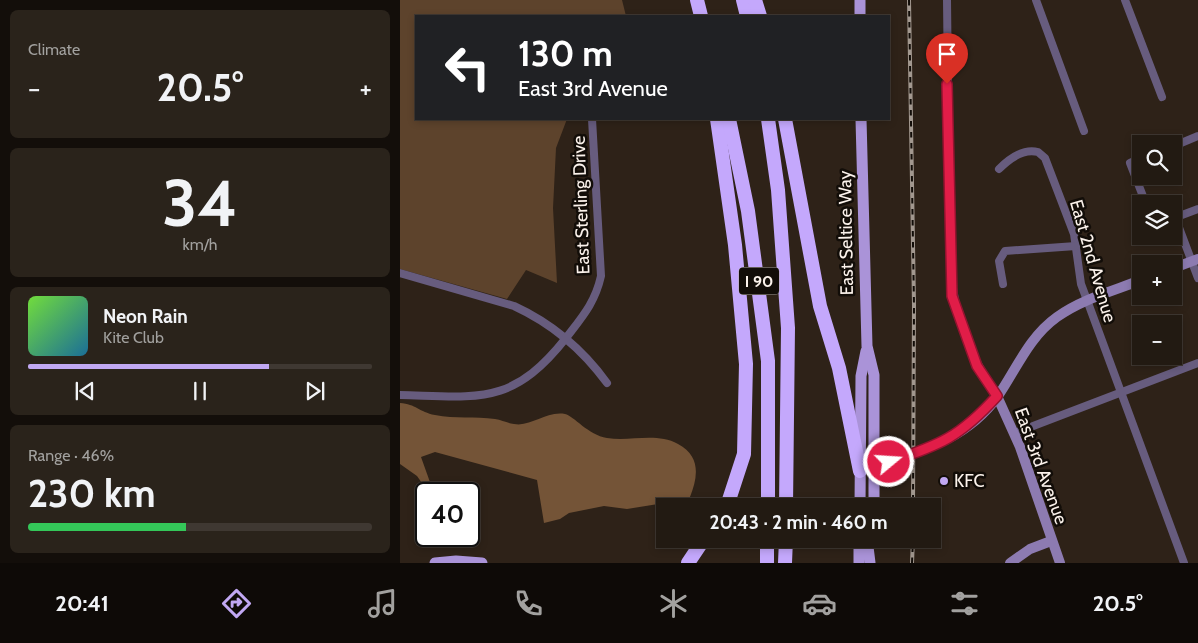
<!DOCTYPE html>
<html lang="en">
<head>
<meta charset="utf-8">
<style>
  :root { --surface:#221a12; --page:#2a231b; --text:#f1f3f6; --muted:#a2a19f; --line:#3f3832; --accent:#c1a8f3 }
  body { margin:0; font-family:Cabin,sans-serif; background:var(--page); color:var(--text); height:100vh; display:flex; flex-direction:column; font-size:19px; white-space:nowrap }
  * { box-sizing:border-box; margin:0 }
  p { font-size:16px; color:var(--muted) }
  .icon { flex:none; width:28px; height:28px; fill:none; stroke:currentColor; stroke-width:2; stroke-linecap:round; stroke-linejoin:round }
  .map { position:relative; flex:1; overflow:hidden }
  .panel { display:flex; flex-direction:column; gap:10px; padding:10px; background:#130e0a; width:400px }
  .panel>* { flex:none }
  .banner { position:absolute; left:15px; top:15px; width:475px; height:105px; border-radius:0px; box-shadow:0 2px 8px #0003,0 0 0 1px var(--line); background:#202124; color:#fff; overflow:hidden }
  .controls { position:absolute; left:732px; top:135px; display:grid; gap:10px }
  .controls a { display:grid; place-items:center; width:50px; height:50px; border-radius:0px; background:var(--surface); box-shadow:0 2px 8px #0003,0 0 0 1px var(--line); font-size:25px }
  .speed { position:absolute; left:15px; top:482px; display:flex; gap:10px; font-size:25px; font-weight:700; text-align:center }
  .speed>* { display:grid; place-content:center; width:65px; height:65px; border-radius:50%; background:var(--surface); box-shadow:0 2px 8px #0003,0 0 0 1px var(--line); line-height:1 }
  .speed .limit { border:2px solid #111; border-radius:8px; background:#fff; color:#111 }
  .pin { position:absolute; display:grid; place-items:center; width:42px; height:42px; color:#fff; margin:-51px -21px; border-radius:50% 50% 50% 0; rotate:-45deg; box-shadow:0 0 5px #0007 }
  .pin .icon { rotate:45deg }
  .me { position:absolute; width:55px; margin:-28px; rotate:72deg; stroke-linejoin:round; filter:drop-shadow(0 0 4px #0008) }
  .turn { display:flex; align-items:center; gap:18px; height:105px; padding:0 20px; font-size:22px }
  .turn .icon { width:65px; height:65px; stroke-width:2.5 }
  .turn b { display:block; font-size:35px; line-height:42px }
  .big { font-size:38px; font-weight:700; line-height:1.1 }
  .panel .tile { flex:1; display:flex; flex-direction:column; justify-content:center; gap:8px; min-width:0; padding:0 18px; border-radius:8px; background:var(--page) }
  .panel .dial { align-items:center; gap:0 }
  .dial b { font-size:65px; line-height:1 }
  .song { display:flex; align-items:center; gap:15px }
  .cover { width:60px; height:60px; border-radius:8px; background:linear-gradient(135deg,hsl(100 70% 55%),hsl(200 70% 35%)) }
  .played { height:5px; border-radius:2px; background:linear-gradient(90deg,var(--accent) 70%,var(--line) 70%) }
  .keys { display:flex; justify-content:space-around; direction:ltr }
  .heat { display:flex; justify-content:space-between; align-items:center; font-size:28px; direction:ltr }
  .charge { height:8px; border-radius:4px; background:linear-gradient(90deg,#34c759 46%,var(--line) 0) }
  .trip { position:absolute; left:256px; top:498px; width:285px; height:50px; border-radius:0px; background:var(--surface); box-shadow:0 2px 8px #0003,0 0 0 1px var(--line); font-weight:700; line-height:50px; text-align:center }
  .menu { display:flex; height:80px; justify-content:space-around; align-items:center; background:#0e0a07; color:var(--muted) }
  .menu .icon { width:35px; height:35px }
  .menu .current { color:var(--accent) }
  .menu b { font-size:22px; color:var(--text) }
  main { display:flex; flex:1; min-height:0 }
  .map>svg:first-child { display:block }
</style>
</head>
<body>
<main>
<section class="panel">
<div class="tile"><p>Climate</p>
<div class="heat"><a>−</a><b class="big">20.5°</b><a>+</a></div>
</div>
<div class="tile dial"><b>34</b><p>km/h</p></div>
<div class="tile">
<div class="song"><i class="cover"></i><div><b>Neon Rain</b><p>Kite Club</p></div></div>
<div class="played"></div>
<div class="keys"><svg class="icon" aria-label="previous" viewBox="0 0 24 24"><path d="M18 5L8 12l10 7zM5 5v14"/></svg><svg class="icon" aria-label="pause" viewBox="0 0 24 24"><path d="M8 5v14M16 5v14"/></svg><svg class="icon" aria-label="next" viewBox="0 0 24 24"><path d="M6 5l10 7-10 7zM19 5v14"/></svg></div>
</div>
<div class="tile"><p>Range · 46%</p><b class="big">230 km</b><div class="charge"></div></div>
</section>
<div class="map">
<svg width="798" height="563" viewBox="0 0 798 563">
  <rect width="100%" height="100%" fill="#2e2218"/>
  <path fill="#5d432c" d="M0 0H222L226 16H16V119H167L156 148 153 208 157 283 126 270 107 299 0 269Z"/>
  <path fill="#745437" d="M0 403C16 404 19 412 35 415 55 419 75 416 95 419 102 420 107 423 114 424 132 427 145 411 165 414 174 416 188 435 207 438 230 442 256 432 278 444 301 456 298 477 290 497L283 500 227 509 204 506 169 513 160 519 144 523 137 480 35 452 21 457 31 485 24 486 17 476 0 464Z"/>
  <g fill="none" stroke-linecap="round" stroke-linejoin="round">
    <g stroke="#675c7e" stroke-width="8">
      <path d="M547 0 550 264C554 315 569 354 597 396"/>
      <path d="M636 0 684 131"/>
      <path d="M725 0 762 97"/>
      <path d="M774 146 798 136"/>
      <path d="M741 158 730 163 746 204"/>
      <path d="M599 169C609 159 623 148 638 152L645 158 674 234 681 284 687 300 784 563"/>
      <path d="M775 217 798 278"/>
      <path d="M774 218 798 209"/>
      <path d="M0 273 114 306C151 323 183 350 207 383"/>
      <path d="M603 284 599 261 605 251 676 246"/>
      <path d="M0 395C80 397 112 406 166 338 182 317 195 303 201 276L192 119"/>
      <path d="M615 433 798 363"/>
    </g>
    <g stroke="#8d7bb1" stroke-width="10">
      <path d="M774 268 798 259"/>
      <path d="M597 396 620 447 660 563"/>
      <path d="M474 467C522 451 567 439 598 396 617 368 629 337 657 317 682 299 713 291 741 280"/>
      <path d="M610 563 630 549 651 541"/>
    </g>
    <g stroke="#aa93d8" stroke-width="11">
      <path d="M460 0V16"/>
      <path d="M461 119 467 346 474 375V506"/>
      <path d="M460 506 461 376 466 351"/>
      <path d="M467 539 470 563"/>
      <path d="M35 563 56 561 82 563"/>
      <path d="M459 563V539"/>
    </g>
    <g stroke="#c4a8fc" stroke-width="14">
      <path d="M297 0 301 16"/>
      <path d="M343 0 347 16"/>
      <path d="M355 0 360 16"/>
      <path d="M317 119 335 245 346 364 344 454 327 506"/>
      <path d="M329 119 348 211 368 361V506"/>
      <path d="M368 119 378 190 388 328 386 506"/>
      <path d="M385 119 420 306 439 368 460 471"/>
      <path d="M288 563 304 539"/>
      <path d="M367 563V539"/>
      <path d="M385 563 386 539"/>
    </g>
    <g stroke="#a2988f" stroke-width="4">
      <g id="rail">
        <path d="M509 0 514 305 513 506"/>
        <path d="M512 563 513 539"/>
      </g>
    </g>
    <use href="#rail" stroke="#120d08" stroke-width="2" stroke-dasharray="5.5" stroke-linecap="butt"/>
  </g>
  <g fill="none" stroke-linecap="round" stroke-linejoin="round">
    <g stroke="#92132f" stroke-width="12">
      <path id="route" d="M489 462C540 445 560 437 597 396L577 366 552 296 547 84"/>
    </g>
    <use href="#route" stroke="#e11d48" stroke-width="9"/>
  </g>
  <circle fill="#c1a8f3" stroke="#120d08" stroke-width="2" cx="544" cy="481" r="5"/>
  <g text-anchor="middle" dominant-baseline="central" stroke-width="5" stroke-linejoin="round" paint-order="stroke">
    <rect fill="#120d08" stroke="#b5ada7" stroke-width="1" x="339" y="267.5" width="40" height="27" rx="4"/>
    <g font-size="16" font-weight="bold" fill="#fbf2eb">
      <text x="359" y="281">I 90</text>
    </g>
    <g font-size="18" fill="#fbf2eb" stroke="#120d08">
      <text transform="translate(181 205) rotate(-92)">East Sterling Drive</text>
      <text transform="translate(446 233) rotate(-91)">East Seltice Way</text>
      <text transform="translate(693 261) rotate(74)">East 2nd Avenue</text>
      <text transform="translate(641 466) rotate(70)">East 3rd Avenue</text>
    </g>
    <g font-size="18" fill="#fbf2eb" stroke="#120d08" text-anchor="start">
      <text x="554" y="481">KFC</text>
    </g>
  </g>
</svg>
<div class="controls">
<a><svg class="icon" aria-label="search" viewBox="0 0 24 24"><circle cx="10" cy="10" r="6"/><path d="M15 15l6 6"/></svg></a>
<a><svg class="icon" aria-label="layers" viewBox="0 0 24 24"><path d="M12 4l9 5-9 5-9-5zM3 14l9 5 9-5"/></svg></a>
<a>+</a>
<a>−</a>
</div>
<div class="speed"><div class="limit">40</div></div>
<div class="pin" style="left:547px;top:84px;background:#d93025"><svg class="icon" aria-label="arrive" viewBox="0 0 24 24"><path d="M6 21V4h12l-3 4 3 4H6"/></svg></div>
<svg class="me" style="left:489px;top:462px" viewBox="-20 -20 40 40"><circle r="17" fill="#e11d48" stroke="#fff" stroke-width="3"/><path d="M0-11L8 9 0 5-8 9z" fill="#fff"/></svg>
<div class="trip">20:43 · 2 min · 460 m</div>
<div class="banner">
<div class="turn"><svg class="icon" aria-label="left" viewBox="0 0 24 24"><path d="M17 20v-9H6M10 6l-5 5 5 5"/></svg><div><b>130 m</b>East 3rd Avenue</div></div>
</div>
</div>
</main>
<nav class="menu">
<b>20:41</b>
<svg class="icon current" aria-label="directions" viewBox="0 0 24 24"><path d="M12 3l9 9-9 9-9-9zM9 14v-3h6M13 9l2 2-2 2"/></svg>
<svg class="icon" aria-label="music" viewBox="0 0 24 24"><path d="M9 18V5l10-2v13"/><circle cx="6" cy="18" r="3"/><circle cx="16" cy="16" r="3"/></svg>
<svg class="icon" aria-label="phone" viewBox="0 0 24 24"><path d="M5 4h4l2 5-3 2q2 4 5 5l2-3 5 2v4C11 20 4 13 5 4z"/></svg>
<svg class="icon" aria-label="climate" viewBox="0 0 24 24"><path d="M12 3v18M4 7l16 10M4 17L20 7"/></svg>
<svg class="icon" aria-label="car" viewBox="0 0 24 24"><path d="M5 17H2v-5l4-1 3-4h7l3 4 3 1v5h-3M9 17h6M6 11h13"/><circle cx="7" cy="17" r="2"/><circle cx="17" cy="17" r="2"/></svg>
<svg class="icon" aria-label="filters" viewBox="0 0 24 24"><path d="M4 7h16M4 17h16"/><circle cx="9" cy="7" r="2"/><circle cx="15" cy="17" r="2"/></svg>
<b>20.5°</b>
</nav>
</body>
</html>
